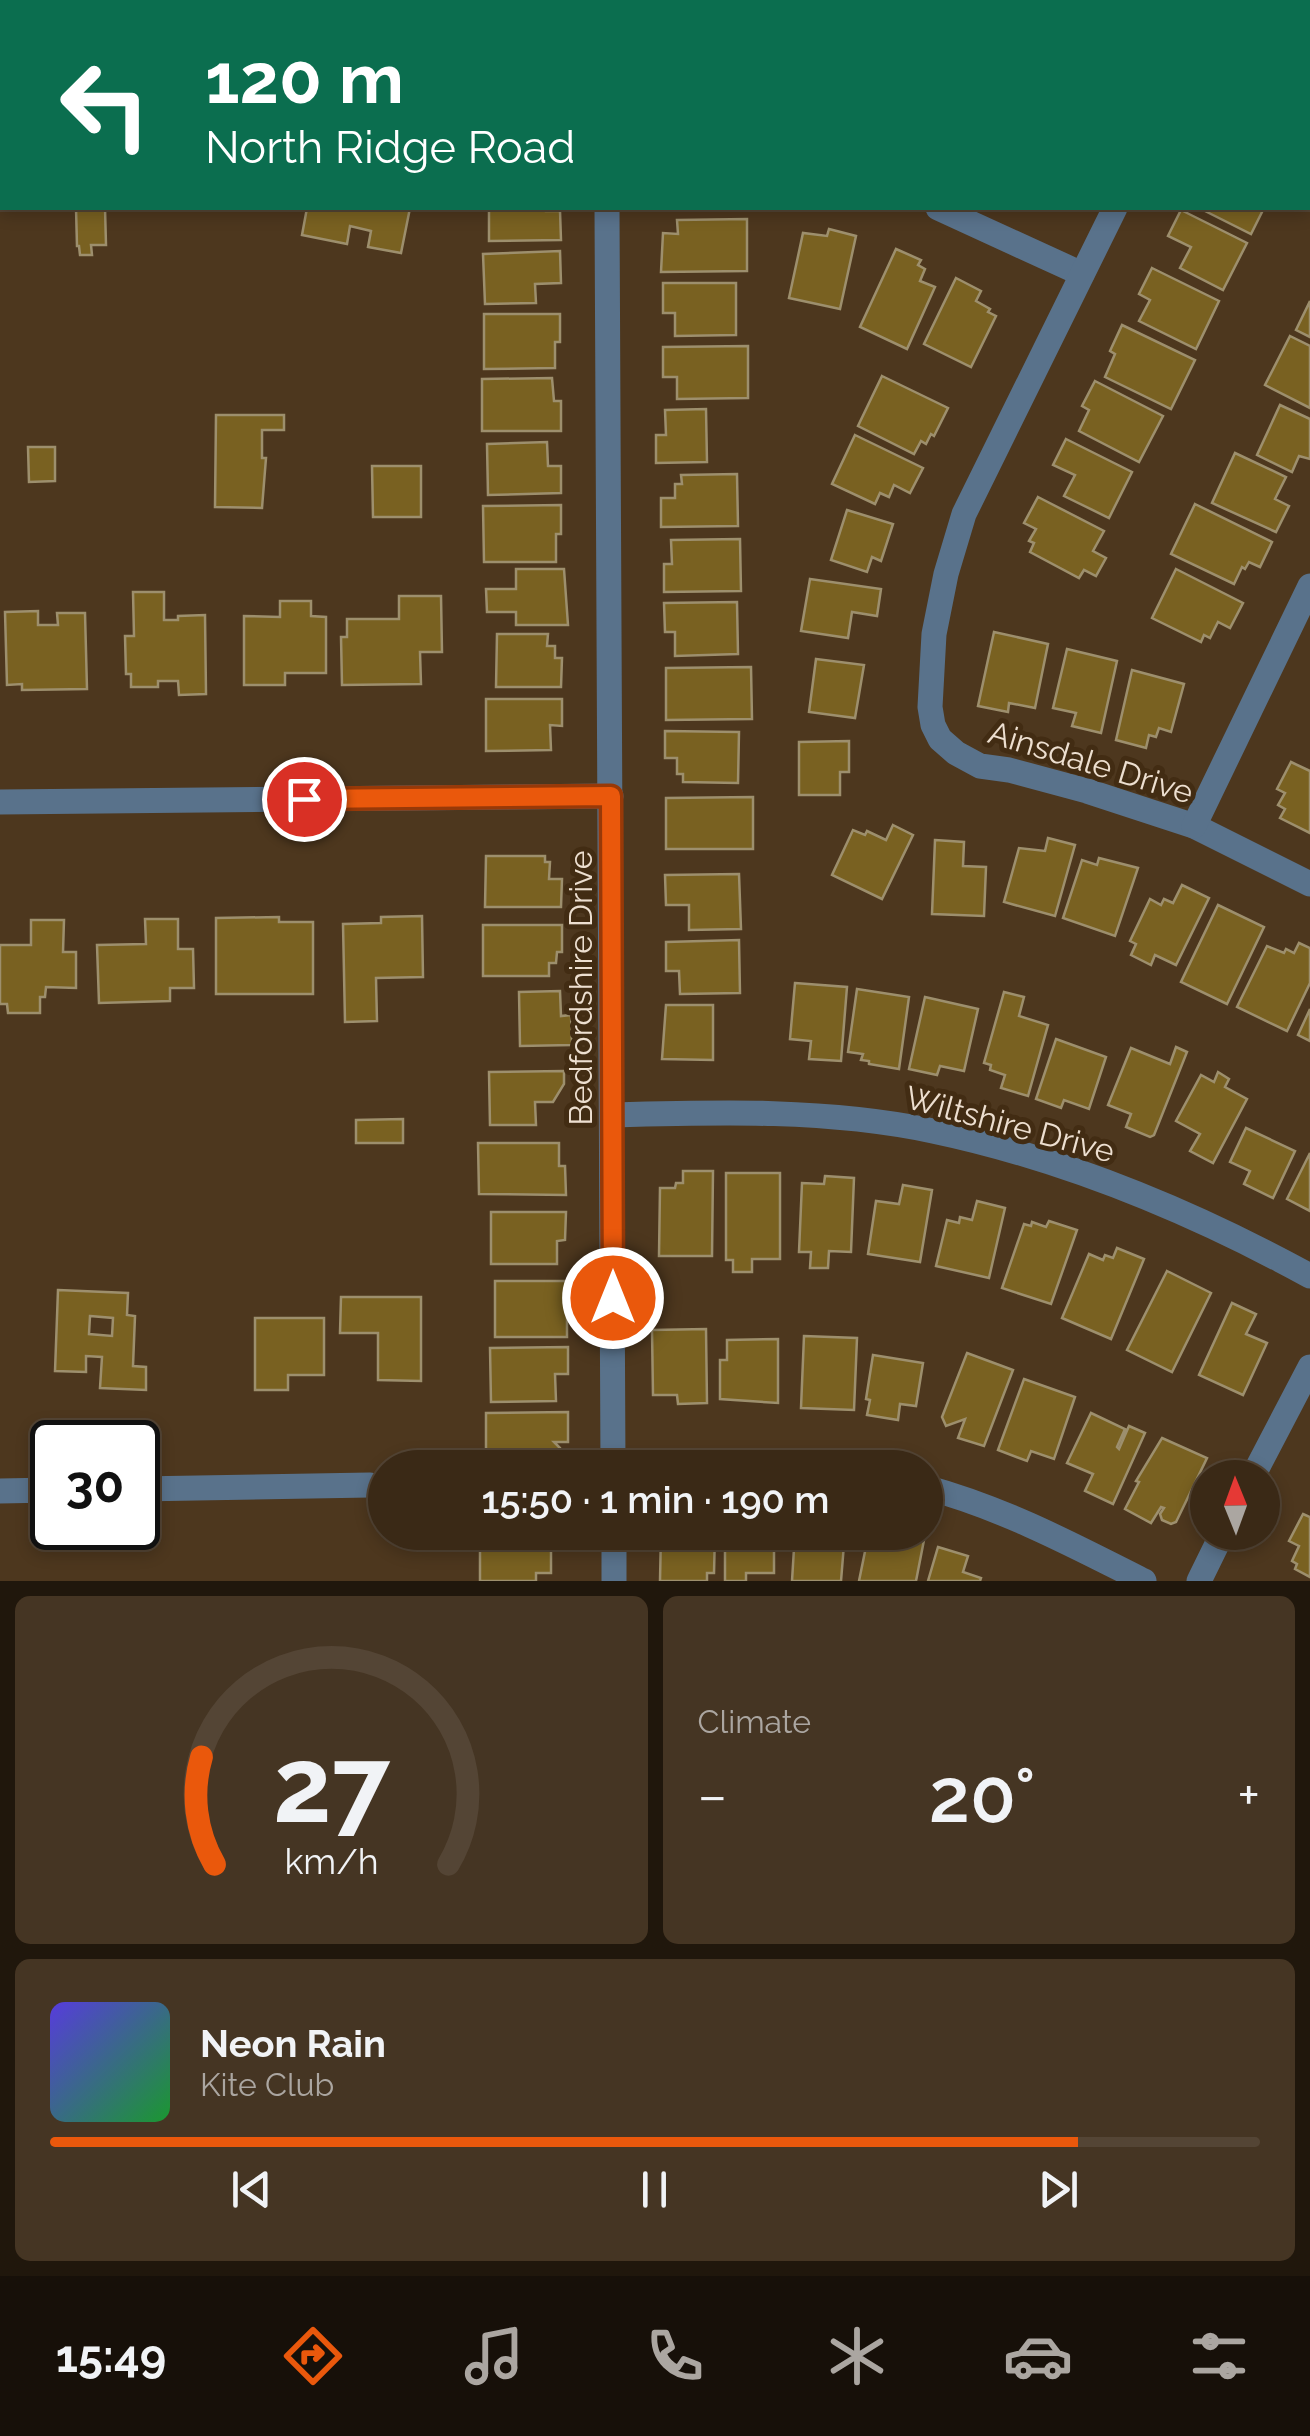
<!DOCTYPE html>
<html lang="en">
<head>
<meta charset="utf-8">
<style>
  :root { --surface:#3a2916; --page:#453523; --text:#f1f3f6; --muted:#aba6a1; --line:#544535; --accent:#ea580c }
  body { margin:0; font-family:Raleway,sans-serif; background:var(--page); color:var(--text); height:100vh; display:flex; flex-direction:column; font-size:38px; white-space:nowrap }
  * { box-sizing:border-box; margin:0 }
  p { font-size:32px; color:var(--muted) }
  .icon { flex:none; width:55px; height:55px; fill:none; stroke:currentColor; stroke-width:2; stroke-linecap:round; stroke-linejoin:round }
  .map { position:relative; height:1581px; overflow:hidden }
  .side { display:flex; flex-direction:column; gap:15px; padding:15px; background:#20170c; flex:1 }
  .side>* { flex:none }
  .hud { position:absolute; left:0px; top:0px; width:1310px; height:210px; box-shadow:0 5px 15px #0003,0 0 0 2px var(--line); background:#0b6e4f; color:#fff; overflow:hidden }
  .needle { width:65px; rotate:359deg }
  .controls { position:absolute; left:1190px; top:1460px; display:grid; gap:20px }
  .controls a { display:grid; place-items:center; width:90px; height:90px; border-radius:50%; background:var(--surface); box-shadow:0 5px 15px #0003,0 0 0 2px var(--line); font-size:50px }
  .speed { position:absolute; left:30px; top:1420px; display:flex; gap:20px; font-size:50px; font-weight:700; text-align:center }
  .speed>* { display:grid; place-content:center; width:130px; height:130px; border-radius:50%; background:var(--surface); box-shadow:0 5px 15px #0003,0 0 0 2px var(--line); line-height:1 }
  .speed .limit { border:5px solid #111; border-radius:15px; background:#fff; color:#111 }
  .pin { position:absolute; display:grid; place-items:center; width:85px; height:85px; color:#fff; margin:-42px; border:5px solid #fff; border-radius:50%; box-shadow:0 2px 10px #0007 }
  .me { position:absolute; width:110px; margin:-55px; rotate:0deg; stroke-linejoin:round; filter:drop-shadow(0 0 8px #0008) }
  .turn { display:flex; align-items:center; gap:35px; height:210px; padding:0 40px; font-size:45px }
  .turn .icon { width:130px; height:130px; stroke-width:2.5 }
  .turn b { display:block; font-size:70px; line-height:85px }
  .big { font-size:75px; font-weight:600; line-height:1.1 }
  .side .card { flex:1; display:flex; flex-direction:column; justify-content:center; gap:15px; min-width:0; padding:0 35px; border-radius:15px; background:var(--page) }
  .side .dial { align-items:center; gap:0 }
  .dial svg { height:260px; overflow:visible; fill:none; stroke:var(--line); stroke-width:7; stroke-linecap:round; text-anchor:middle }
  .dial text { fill:var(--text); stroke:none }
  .song { display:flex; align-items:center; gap:30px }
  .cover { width:120px; height:120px; border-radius:15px; background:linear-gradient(135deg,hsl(250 70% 55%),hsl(130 70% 35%)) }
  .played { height:10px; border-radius:5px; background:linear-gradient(90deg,var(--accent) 85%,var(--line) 85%) }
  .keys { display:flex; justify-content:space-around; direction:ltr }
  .heat { display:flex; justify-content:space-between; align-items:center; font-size:55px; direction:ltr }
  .side .tiles { flex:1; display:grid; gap:15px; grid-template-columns:1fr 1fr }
  .card:last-child { grid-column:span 2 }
  .trip { position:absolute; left:368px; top:1450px; width:575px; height:100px; border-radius:50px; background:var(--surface); box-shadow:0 5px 15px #0003,0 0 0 2px var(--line); font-weight:600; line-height:100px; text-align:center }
  .dock { display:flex; height:160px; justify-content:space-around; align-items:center; background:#171009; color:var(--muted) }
  .dock .icon { width:70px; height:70px }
  .dock .on { color:var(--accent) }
  .dock b { font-size:45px; color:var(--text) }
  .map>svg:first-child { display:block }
</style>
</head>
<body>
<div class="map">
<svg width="1310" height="1581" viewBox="0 0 1310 1581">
  <rect width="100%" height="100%" fill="#4d371e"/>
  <g fill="#796121" stroke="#9d8f6d" stroke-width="2.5" fill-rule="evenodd">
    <path d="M457 0H544V1L457 2Z"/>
    <path d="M662 0H747V2H663Z"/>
    <path d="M76 208H105L106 245H91L92 255H80L79 246H77Z"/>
    <path d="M307 208H410L401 253 368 247 371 231 350 226 347 244 302 235Z"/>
    <path d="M489 208H546V211H560L561 240 489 241Z"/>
    <path d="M1199 208H1264L1251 234Z"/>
    <path d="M1181 210 1247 243 1223 290 1180 268 1191 247 1168 236Z"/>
    <path d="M747 219V271L661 272 663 233 678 234 677 220Z"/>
    <path d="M829 229 856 236 840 309 789 298 803 233 827 236Z"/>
    <path d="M896 249 921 260 918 265 925 269 920 281 935 287 907 349 860 327Z"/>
    <path d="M560 251 561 283 535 284 536 303 485 304 483 254Z"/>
    <path d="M1152 268 1219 301 1196 349 1139 321 1150 300 1139 294Z"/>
    <path d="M956 278 981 291 976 301 990 309 988 312 996 316 971 367 924 344Z"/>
    <path d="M663 283H736V335L675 336V313H663Z"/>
    <path d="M1310 301V337L1296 330Z"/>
    <path d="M484 314H560V342H555V368L484 369Z"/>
    <path d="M1122 325 1195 360 1171 409 1105 377 1115 354 1110 351Z"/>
    <path d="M1290 336 1310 346V408L1265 385Z"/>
    <path d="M748 346V398L677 399V377H663V347Z"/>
    <path d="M882 376 948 408 934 436 931 434 926 444 921 441 914 454 858 426Z"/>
    <path d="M552 378 554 401H561V431H482V379Z"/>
    <path d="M1095 381 1163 416 1139 462 1079 431 1089 410 1082 406Z"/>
    <path d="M1280 405 1310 419V459L1299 456 1292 472 1257 455Z"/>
    <path d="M706 409 707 462 656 463V435H666L665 410Z"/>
    <path d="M216 415H284V430H262V458H266L262 508 215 507Z"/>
    <path d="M855 435 923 468 910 493 894 485 889 497 880 493 875 504 832 484Z"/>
    <path d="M1066 439 1132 472 1109 518 1064 496 1075 475 1053 465Z"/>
    <path d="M547 442 548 466H561V493L488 495 487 444Z"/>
    <path d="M28 447H55V481L29 482Z"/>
    <path d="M1235 453 1286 477 1275 499 1289 506 1276 532 1212 503Z"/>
    <path d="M372 466H421V517H373Z"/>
    <path d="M737 474 738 526 661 527V498H675V484H682L681 475Z"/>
    <path d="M1038 497 1104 531 1093 551 1106 558 1096 576 1084 570 1079 578 1030 552 1034 543 1029 541 1036 529 1024 523Z"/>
    <path d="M1195 504 1272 542 1260 567 1249 562 1245 569 1242 567 1234 584 1171 554Z"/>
    <path d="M561 505V534H556V562H484L483 506Z"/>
    <path d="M847 510 893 524 881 561 872 557 867 572 831 560Z"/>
    <path d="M740 539 741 591 664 592V564H672L671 540Z"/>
    <path d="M516 569H564L568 625H516V612H487L486 589H516Z"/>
    <path d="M1176 569 1243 603 1230 628 1218 622 1210 638 1204 635 1201 642 1152 618Z"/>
    <path d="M810 579 881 589 877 616 852 612 848 638 801 631Z"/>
    <path d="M133 592H164V620H178V616L205 615 206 694 179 695 178 681H158V687H131V674H126L125 636H134Z"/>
    <path d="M399 596H441L442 652H420L421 684 342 685 341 637H347V619H399Z"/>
    <path d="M280 601H311V616L326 617V673H285V685H244V616L280 617Z"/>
    <path d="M737 602 738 654 675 656V632H665L664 603Z"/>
    <path d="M38 611V625H58L57 613H85L87 689 22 690V684L7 685 5 612Z"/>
    <path d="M994 632 1048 644 1035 708 1009 703 1008 712 978 706Z"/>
    <path d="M497 634H548L547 646H555V658H562L561 687H496Z"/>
    <path d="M1067 649 1117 661 1101 733 1072 726 1076 713 1053 708Z"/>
    <path d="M816 659 864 665 855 718 809 712Z"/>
    <path d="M751 667 752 719 666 720V668Z"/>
    <path d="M1132 670 1184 684 1171 732 1159 728 1156 737 1149 735 1146 748 1116 740Z"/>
    <path d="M486 699H562V726L550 725 551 750 486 751Z"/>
    <path d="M665 731 739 732 738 783 683 782V774H677V758H665Z"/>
    <path d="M849 741V772H840V795H799V742Z"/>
    <path d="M1291 762 1310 771V833L1280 818 1285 809 1278 805 1285 793 1277 789Z"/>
    <path d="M753 797V849H666V798Z"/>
    <path d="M893 825 913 835 882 899 832 875 853 830 865 835 867 831 886 840Z"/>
    <path d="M1048 838 1075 845 1055 916 1004 902 1019 848 1045 851Z"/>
    <path d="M935 840 964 842 963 866 986 867 984 916 932 914Z"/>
    <path d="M486 856H545V862H550L549 879H562L561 907H485Z"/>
    <path d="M1099 858 1138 868 1115 936 1063 918 1082 860 1097 865Z"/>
    <path d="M739 874 741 929 689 930V905H666L665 875Z"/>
    <path d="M1182 885 1209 898 1176 965 1155 955 1151 965 1131 955 1136 944 1130 941 1150 899 1161 905 1164 899 1173 903Z"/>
    <path d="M1218 905 1264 927 1227 1004 1181 982Z"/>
    <path d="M422 916 423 977 376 978 377 1021 345 1022 343 924 381 923V917Z"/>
    <path d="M279 917V922H313V994H216V918Z"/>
    <path d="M145 919H178V949H193L194 988H170V1001L99 1003 97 945 146 944Z"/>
    <path d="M31 920H64L63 952H76V988L46 987 45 997H40V1013H8L7 1004H0V945H31Z"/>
    <path d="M483 925H562V952H557L556 963H549V976H483Z"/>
    <path d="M739 940 740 993 680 994 679 971H666V942Z"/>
    <path d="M1299 943 1310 948V983L1287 1031 1237 1007 1267 946 1284 953 1286 949 1294 953Z"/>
    <path d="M795 983 847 987 841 1061 809 1059 811 1041 790 1039Z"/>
    <path d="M857 989 909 997 899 1069 869 1064V1061L861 1060 863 1054 848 1052Z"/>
    <path d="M560 991 561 1016 571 1015 572 1045 520 1046 519 992Z"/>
    <path d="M1004 992 1024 997 1019 1016 1048 1025 1028 1096 1001 1088 1005 1075 990 1070 991 1065 984 1063Z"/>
    <path d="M925 997 978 1009 964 1071 940 1066 937 1075 909 1069Z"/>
    <path d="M666 1005H713V1060L662 1059Z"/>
    <path d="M1310 1009V1041L1298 1035Z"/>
    <path d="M1056 1039 1106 1057 1089 1109 1064 1100 1061 1108 1036 1099Z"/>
    <path d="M1176 1047 1187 1052 1154 1135 1150 1137 1126 1127 1131 1114 1108 1105 1131 1048 1170 1064Z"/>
    <path d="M564 1071V1084L553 1102H535L536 1125H490L489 1072Z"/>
    <path d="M1218 1072 1229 1079 1225 1087 1247 1099 1213 1163 1190 1151 1200 1134 1176 1121 1201 1075 1214 1082Z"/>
    <path d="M403 1119V1143H356V1120Z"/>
    <path d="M1246 1128 1295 1151 1273 1198 1244 1184 1250 1171 1230 1162Z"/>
    <path d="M478 1143H559V1166H565L566 1195 479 1194Z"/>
    <path d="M1310 1153V1211L1287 1199Z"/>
    <path d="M683 1171H713L712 1256H659L660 1188H675L676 1183H683Z"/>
    <path d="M726 1173H780V1259H752V1272H733V1260H726Z"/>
    <path d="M825 1176 854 1178 851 1252 829 1251 828 1268H810L811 1252H799L802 1183 824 1184Z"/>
    <path d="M903 1185 932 1190 920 1262 868 1254 876 1201 899 1204Z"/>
    <path d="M977 1201 1005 1208 989 1278 936 1266 947 1220 959 1223 960 1217 972 1220Z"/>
    <path d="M491 1212H566L565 1240 557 1241V1264H491Z"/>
    <path d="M1049 1221 1077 1230 1051 1304 1002 1288 1024 1224 1031 1226 1032 1222 1046 1227Z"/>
    <path d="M1117 1248 1144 1259 1111 1339 1062 1318 1089 1254 1103 1260 1105 1255 1113 1258Z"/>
    <path d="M1167 1271 1211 1293 1172 1372 1127 1350Z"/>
    <rect x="495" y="1281" width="72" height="56"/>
    <path d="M58 1290 128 1293 127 1315 135 1316 133 1366 146 1367V1390L100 1388 102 1357 86 1356V1372L55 1371ZM90 1316 113 1318 112 1336 89 1334Z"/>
    <path d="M341 1297H421V1381L378 1380V1333H340Z"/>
    <path d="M1232 1303 1256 1314 1246 1334 1267 1343 1243 1395 1199 1375Z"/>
    <path d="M255 1318H324V1375H288V1390H255Z"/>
    <path d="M706 1329 707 1403 678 1404 677 1395H653L652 1330Z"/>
    <path d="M804 1336 857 1338 854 1410 801 1408Z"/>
    <path d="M778 1339V1403L720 1399V1360H727V1340Z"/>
    <path d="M568 1347V1374H555L556 1401 491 1402 490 1348Z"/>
    <path d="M967 1353 1013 1370 984 1446 958 1438 965 1419 946 1426 942 1417Z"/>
    <path d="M873 1355 923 1363 916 1406 900 1404 898 1420 867 1415 870 1400 866 1399Z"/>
    <path d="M1024 1379 1075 1397 1054 1459 1031 1451 1027 1461 998 1450Z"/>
    <path d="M568 1412V1442H554L560 1448 558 1461 486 1462V1413Z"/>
    <path d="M1091 1413 1125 1429 1117 1447 1119 1449 1129 1426 1145 1433 1113 1504 1085 1491 1093 1474 1067 1463Z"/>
    <path d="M1162 1438 1207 1458 1176 1522 1171 1524 1162 1520 1160 1514 1164 1508 1161 1507 1151 1523 1125 1509 1139 1482 1136 1481Z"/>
    <path d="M1303 1514 1310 1517V1577L1295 1569 1297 1564 1292 1561 1299 1546 1289 1541Z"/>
    <path d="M661 1532H715L714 1573H707V1581H660Z"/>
    <path d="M725 1532H774V1573H746V1581H725Z"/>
    <path d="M795 1532H845L841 1581H792Z"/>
    <path d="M869 1532 924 1540 916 1581H859Z"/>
    <path d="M480 1545H551V1573H536V1581H480Z"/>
    <path d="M938 1547 968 1556 963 1572 981 1578 980 1581H928Z"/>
  </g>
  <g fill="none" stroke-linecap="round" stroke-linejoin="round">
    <g stroke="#59728b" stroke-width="25">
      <path d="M264 0 269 2"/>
      <path d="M606 0V2"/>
      <path d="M1297 0 1303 2"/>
      <path d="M1217 2 1218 0"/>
      <path d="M607 208 613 1468"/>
      <path d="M938 208 1082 274"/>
      <path d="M1115 208 964 514 946 574 934 634 930 707 933 725 940 739 956 753 980 766 1009 770 1087 791 1194 826 1310 884"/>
      <path d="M0 802 611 796"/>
      <path d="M1194 826 1310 586"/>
      <path d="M613 1115C720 1112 828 1109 933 1131 1066 1159 1191 1211 1310 1276"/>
      <path d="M613 1463H788L823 1468"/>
      <path d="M1252 1478 1310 1367"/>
      <path d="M925 1487C1003 1508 1073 1545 1144 1581"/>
      <path d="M138 1489 370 1485"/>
      <path d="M0 1491 52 1490"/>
      <path d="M614 1532V1581"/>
      <path d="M1199 1581 1223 1532"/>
    </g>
  </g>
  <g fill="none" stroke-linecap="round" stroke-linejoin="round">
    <g stroke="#983908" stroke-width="25">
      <path id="route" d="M304 799 611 796 613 1298"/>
    </g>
    <use href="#route" stroke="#ea580c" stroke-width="18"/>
  </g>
  <g text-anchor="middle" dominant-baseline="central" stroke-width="10" stroke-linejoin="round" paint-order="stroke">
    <g font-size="32" fill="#eddfd0" stroke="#422c13">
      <text transform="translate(1091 762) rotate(17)">Ainsdale Drive</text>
      <text transform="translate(580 988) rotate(-90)">Bedfordshire Drive</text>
      <text transform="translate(1010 1124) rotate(15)">Wiltshire Drive</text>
    </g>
  </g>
</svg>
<div class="controls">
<a><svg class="needle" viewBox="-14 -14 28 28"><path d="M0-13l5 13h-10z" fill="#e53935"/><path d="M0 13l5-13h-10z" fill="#aba6a1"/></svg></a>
</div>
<div class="speed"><div class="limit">30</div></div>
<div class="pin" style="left:304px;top:799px;background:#d93025"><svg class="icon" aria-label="arrive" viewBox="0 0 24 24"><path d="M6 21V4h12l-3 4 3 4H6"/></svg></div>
<svg class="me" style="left:613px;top:1298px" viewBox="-20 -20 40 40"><circle r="17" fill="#ea580c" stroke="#fff" stroke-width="3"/><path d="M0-11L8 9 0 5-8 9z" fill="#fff"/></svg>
<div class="trip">15:50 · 1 min · 190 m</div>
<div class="hud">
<div class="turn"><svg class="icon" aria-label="left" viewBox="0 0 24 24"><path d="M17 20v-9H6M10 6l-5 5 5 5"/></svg><div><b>120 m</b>North Ridge Road</div></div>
</div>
</div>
<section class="side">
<div class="tiles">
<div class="card dial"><svg viewBox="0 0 100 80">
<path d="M14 69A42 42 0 1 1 86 69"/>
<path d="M14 69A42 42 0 0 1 10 36" stroke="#ea580c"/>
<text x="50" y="56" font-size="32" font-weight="700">27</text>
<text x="50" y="72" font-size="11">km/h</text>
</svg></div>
<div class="card"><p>Climate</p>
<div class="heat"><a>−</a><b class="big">20°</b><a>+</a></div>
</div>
<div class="card">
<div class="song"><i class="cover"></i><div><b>Neon Rain</b><p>Kite Club</p></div></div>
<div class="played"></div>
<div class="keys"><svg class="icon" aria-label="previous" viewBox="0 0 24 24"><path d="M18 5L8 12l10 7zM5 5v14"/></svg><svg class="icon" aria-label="pause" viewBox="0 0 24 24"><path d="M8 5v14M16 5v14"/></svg><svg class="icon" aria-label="next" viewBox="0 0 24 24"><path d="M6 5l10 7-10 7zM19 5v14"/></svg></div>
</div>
</div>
</section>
<nav class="dock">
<b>15:49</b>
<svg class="icon on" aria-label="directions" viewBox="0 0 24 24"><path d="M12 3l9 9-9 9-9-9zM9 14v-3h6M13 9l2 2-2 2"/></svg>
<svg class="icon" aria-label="music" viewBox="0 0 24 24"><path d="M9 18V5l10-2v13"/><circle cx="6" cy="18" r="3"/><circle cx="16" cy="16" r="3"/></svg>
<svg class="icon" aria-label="phone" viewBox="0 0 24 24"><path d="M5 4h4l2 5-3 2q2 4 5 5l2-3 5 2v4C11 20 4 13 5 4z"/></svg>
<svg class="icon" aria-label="climate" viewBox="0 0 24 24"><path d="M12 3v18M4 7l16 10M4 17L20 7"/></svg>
<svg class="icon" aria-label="car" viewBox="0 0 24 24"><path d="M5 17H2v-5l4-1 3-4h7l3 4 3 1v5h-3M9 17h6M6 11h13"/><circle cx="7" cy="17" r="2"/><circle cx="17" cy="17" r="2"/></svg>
<svg class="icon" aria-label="filters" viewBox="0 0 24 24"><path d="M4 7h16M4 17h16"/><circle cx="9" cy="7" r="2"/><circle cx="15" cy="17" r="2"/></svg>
</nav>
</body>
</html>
